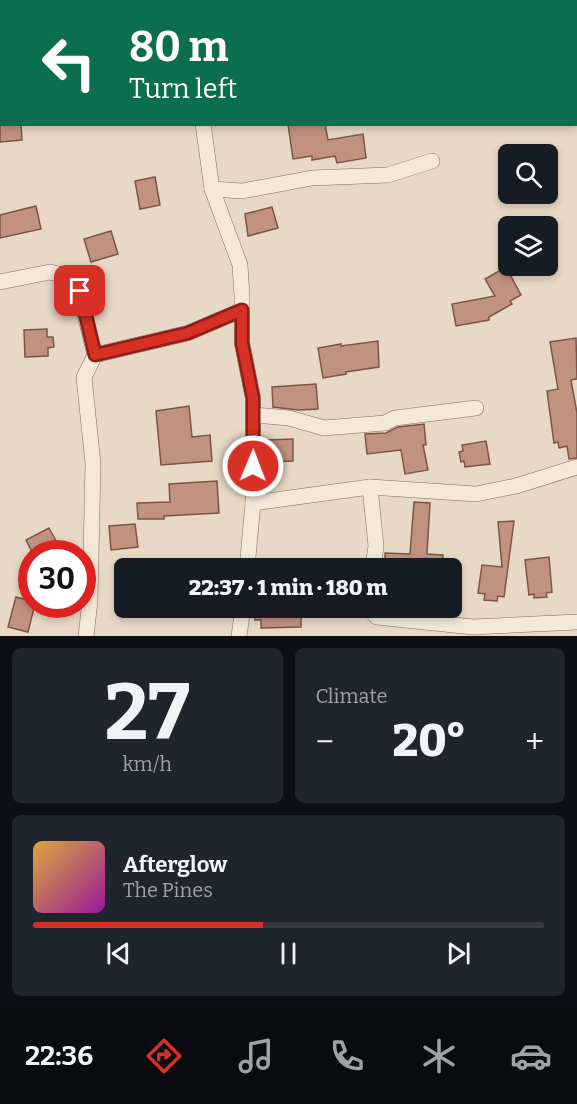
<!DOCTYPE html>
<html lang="en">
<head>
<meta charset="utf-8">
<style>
  :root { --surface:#171b24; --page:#20242c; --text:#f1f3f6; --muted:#9ea1a6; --line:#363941; --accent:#d93025 }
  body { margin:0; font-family:Bitter,serif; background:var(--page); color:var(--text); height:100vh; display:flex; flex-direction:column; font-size:22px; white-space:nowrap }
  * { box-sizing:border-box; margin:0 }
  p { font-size:20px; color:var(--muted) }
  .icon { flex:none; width:33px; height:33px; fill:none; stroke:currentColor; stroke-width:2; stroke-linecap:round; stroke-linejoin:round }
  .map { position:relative; height:636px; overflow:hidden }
  .panel { display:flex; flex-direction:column; gap:12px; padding:12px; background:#0d0f14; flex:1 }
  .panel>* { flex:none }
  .banner { position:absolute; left:0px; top:0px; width:578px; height:126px; box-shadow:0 3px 9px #0003; background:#0b6e4f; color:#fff; overflow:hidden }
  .fabs { position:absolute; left:498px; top:144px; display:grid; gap:12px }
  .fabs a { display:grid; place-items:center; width:60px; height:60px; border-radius:9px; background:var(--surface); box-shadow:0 3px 9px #0003; font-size:30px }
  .speed { position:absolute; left:18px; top:540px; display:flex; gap:12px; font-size:30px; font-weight:700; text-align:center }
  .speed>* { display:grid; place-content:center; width:78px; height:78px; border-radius:50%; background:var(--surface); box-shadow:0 3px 9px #0003; line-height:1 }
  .speed .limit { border:9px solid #d22; background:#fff; color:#111 }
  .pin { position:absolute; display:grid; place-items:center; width:51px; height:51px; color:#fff; margin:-26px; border-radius:12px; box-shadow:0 3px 9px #0006 }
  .me { position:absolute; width:66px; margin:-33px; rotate:1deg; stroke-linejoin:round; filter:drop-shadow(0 0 4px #0008) }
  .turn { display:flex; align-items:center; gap:21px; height:126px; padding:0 30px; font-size:27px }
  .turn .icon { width:78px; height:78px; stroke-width:2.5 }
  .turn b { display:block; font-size:42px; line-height:51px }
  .big { font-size:45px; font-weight:800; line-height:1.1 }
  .panel .widget { flex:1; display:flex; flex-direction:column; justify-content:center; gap:9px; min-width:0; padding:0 21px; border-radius:9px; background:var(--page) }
  .panel .dial { align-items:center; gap:0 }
  .dial b { font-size:78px; line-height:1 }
  .song { display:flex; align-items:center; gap:18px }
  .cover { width:72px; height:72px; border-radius:9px; background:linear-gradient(135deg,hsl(40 70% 55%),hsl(300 70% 35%)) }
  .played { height:6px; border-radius:3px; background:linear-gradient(90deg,var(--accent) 45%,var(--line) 45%) }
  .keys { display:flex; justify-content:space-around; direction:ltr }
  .heat { display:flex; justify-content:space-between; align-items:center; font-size:33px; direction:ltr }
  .panel .tiles { flex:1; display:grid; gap:12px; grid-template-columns:1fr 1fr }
  .widget:last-child { grid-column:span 2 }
  .trip { position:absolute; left:114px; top:558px; width:348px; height:60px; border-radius:9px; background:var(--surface); box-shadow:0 3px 9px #0003; font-weight:800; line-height:60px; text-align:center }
  .menu { display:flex; height:96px; justify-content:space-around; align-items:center; background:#090b0e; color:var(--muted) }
  .menu .icon { width:42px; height:42px }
  .menu .current { color:var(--accent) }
  .menu b { font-size:27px; color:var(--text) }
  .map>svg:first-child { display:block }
</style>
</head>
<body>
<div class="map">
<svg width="577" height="636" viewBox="0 0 577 636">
  <rect width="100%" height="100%" fill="#e8d9c6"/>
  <g fill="#c29281" stroke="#7e5447" stroke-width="1.5">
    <path d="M0 124H21L22 140 0 142Z"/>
    <path d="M288 124H325L328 140 363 134 366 158 337 163 335 156 312 160V156L293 159Z"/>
    <path d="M155 177 160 205 140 209 135 181Z"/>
    <path d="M36 206 41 229 0 238V215Z"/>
    <path d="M272 207 278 228 248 236 245 214Z"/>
    <path d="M111 231 118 254 91 262 84 239Z"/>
    <path d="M506 267 521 295 510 301 512 304 489 317V320L456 326 452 304 495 296 485 279Z"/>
    <path d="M47 329V337H53L54 347 48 348V356L25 357 24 330Z"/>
    <path d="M576 338 577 379 571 380 577 413V458L569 459 567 446 559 448 558 442 554 443 547 391 558 389 550 342Z"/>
    <path d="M378 341 379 367 346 372V374L323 378 318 348 341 344V346Z"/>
    <path d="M316 384 318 409 298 410 273 407 272 387Z"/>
    <path d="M189 406 192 437 210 435 212 461 161 465 156 411Z"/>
    <path d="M424 424 426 445H423L428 470 405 474 401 450 367 454 365 434 386 433 398 427Z"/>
    <path d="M293 439V461L268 462 267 440Z"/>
    <path d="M486 441 490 464 465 467 464 461 461 462 459 452 463 451 462 445Z"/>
    <path d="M217 481 219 513 164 516V519H138L137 503 170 502 169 484Z"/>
    <path d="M414 502 430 503 427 554 443 555 442 568H385V553L410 554Z"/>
    <path d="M514 521 504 597 498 596 497 601 484 600 485 594 478 593 482 565 502 567 498 522Z"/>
    <path d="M135 524 138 547 111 550 109 526Z"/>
    <path d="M49 528 60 548 51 554H33L26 540Z"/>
    <path d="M549 557 552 592 546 593 547 597 534 598V594L529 595 525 560Z"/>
    <path d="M16 597 32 601V604H35L28 632 8 627Z"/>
    <path d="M255 608H301V627L261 628V620H255Z"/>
  </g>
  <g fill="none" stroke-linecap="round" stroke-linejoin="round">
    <g stroke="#816b5e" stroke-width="16">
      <g id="minor">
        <path d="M185 0V2"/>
        <path d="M64 2 71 0"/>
        <path d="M0 6H2"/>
        <path d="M203 124 212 189 240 265 242 296V343L253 398V503L247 568"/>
        <path d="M212 189 242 191 312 178 388 175 432 161"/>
        <path d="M0 282 50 272 62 275 79 291 95 355 84 377 93 464 90 601 86 636"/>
        <path d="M95 355 188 333 242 310"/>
        <path d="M254 415 289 418 324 428 385 423 395 418 476 408"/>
        <path d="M370 487 376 546 373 568"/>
        <path d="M253 503 370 487 476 494 516 486 577 467"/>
        <path d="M369 608 377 617 473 627 577 622"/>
        <path d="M239 636 243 608"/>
      </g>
    </g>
    <use href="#minor" stroke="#f4e8d8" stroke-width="15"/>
  </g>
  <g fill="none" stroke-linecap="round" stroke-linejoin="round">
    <g stroke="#8d1f18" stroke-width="15">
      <path id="route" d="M80 291 95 355 188 333 242 310V343L253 398V466"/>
    </g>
    <use href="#route" stroke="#d93025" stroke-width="10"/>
  </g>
</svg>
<div class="fabs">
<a><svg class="icon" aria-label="search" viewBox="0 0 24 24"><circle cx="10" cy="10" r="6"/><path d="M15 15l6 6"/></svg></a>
<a><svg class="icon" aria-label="layers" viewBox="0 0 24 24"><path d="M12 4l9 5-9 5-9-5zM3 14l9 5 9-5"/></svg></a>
</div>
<div class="speed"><div class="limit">30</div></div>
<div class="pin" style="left:80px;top:291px;background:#d93025"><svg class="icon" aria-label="arrive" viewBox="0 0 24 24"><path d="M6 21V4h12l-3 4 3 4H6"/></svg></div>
<svg class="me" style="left:253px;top:466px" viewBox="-20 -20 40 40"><circle r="17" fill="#d93025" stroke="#fff" stroke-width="3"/><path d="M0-11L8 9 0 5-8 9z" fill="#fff"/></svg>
<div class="trip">22:37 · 1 min · 180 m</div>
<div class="banner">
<div class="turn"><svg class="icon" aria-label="left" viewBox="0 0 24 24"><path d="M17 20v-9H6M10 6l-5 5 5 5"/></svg><div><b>80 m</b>Turn left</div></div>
</div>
</div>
<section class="panel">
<div class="tiles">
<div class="widget dial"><b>27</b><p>km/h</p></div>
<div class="widget"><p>Climate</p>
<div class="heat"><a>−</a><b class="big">20°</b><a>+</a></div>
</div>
<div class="widget">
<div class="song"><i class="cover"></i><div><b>Afterglow</b><p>The Pines</p></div></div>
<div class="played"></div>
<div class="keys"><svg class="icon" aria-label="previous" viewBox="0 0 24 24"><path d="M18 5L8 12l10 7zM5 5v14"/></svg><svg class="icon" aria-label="pause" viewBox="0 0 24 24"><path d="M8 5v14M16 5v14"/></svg><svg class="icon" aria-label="next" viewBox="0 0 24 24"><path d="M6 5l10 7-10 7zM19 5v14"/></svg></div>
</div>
</div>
</section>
<nav class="menu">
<b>22:36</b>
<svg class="icon current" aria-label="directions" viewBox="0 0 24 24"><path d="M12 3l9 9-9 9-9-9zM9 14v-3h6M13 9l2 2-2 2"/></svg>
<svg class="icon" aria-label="music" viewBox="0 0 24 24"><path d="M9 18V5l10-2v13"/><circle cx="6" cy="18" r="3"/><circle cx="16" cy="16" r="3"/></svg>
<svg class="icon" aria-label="phone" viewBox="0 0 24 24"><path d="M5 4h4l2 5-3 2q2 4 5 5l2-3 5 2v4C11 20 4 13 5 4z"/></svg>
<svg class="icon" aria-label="climate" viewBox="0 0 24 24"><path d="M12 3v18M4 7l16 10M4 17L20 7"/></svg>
<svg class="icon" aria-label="car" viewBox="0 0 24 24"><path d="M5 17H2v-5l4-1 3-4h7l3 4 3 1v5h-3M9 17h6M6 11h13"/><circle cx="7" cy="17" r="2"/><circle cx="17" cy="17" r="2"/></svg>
</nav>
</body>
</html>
